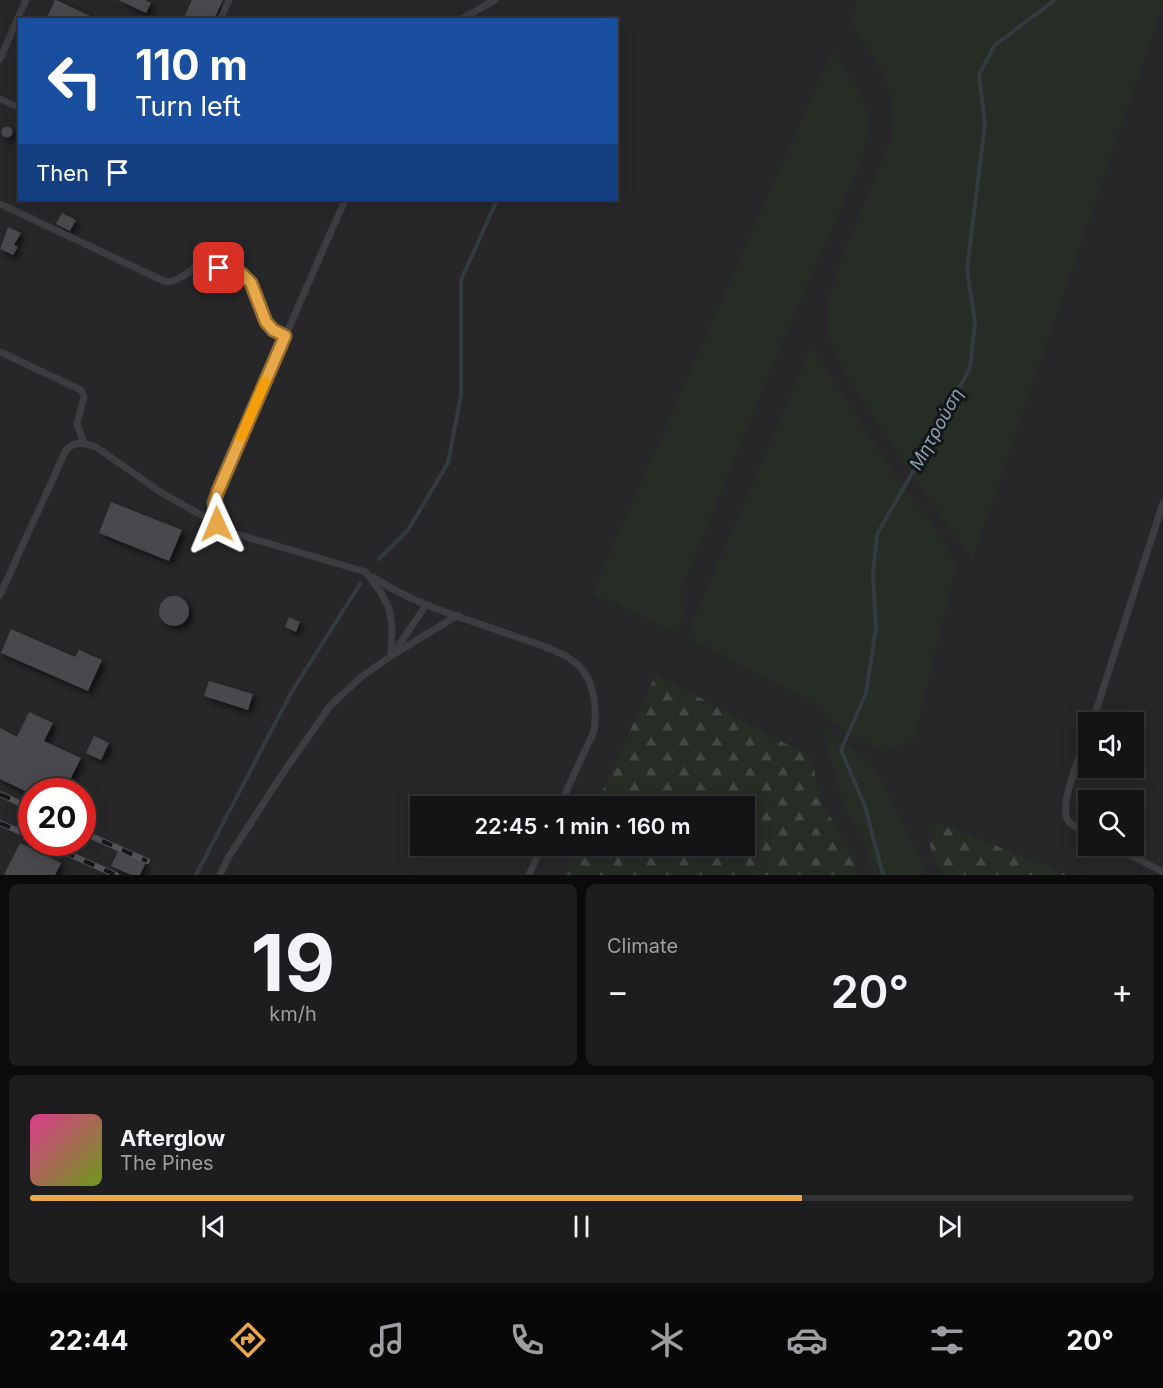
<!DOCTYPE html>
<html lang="en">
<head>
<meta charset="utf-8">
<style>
  :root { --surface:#141416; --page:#1d1d1f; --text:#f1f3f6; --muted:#9d9ea1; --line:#333335; --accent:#e8a748 }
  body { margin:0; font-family:Inter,sans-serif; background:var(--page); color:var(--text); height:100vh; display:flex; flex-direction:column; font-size:22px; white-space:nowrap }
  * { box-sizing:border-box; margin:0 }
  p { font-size:20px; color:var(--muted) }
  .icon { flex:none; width:33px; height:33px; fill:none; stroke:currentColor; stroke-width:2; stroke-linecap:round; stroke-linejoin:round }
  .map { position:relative; height:875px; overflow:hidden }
  .panel { display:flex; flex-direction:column; gap:9px; padding:9px; background:#0b0b0c; flex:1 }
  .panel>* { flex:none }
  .guide { position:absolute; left:18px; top:18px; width:600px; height:183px; border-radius:0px; box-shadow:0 3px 15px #0003,0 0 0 2px var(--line); background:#1a4fa0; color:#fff; overflow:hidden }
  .fabs { position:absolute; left:1078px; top:712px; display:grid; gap:12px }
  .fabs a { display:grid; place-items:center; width:66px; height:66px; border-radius:0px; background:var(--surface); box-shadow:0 3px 15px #0003,0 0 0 2px var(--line); font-size:30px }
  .speed { position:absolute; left:18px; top:778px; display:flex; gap:12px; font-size:30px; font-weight:700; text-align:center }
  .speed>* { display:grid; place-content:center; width:78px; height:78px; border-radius:50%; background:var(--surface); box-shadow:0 3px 15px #0003,0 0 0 2px var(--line); line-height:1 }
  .speed .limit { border:9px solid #d22; background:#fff; color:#111 }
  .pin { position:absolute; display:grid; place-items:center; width:51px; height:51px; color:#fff; margin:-26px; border-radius:12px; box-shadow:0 3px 9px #0006 }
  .me { position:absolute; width:66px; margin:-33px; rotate:359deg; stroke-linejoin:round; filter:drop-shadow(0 0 4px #0008) }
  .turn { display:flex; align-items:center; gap:21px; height:126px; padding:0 18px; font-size:27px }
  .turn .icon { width:78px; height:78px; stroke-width:2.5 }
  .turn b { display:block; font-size:42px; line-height:51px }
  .then { display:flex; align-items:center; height:57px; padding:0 18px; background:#0003; gap:12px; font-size:22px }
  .big { font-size:45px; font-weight:600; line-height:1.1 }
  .panel .tile { flex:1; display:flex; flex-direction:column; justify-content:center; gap:9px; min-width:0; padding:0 21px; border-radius:9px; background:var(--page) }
  .panel .dial { align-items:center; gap:0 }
  .dial b { font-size:78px; line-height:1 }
  .song { display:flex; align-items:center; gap:18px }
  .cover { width:72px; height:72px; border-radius:9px; background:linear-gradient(135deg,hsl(330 70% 55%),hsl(80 70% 35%)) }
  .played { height:6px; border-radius:3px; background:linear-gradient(90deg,var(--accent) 70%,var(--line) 70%) }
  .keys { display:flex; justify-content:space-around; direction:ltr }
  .heat { display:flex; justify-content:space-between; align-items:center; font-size:33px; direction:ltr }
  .panel .tiles { flex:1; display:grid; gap:9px; grid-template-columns:1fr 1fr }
  .tile:last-child { grid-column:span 2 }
  .trip { position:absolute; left:410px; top:796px; width:345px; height:60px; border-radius:0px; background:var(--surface); box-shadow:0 3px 15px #0003,0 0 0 2px var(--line); font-weight:600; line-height:60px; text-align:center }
  .dock { display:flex; height:96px; justify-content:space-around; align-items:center; background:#080809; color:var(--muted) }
  .dock .icon { width:42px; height:42px }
  .dock .on { color:var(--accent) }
  .dock b { font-size:27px; color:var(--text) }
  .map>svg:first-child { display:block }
</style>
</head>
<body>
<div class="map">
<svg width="1163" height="875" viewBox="0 0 1163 875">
  <defs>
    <pattern id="forest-firs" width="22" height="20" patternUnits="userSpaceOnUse" patternTransform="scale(1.5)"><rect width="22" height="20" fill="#252d25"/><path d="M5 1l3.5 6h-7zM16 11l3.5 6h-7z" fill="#424943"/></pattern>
    <filter id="shadow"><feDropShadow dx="4" dy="4" stdDeviation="3" flood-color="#0009"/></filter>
  </defs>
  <rect width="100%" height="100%" fill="#1b1b1d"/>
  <path fill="#27272a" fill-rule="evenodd" d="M0 0H1163V875H0ZM20 20H616V200H20ZM1089 723H1134V768H1089ZM32 792H82V843H32ZM1089 801H1134V846H1089ZM420 807H744V846H420Z"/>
  <g fill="#252d25">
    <path d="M857 0H1163V5L972 561 876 422 835 356 828 328 827 304 840 261 891 139 894 111 884 75 852 25Z"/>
    <path d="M833 49 860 92 869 122 863 157 777 355 681 590 683 618 678 633 592 593Z"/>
    <path d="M811 347 905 489 943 538 956 567 914 742 882 751 833 723 810 700 686 637Z"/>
    <path d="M822 726 865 757 880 779 928 875H873L863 838 848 815 839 792Z"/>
  </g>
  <g fill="url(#forest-firs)">
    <path d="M656 674 812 758C815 773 817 790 823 804 835 829 852 846 858 875H563L577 846H744V807H595Z"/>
    <path d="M939 823 1068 875H943C934 858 926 844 930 825Z"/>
  </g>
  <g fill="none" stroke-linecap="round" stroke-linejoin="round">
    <g stroke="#313b40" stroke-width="4">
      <path d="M379 559 408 530 448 463 461 395V280L497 200"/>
      <path d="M196 875 291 693 360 584"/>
      <path d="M883 875 865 806 841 750 866 693 876 628 873 575 877 534 935 434 970 368 975 322 967 270 985 124 979 74 995 45 1055 0"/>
    </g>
  </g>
  <g fill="#48494d" filter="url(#shadow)">
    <path d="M55 0H56L99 20H46Z"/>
    <path d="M118 0H145L151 3 146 13Z"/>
    <path d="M192 0H223L214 20H183Z"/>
    <circle cx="7" cy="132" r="5.5"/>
    <path d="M62 213 76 220 70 231 56 224Z"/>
    <path d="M8 227 21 233 14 245 18 247 13 255 0 249Z"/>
    <path d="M111 502 182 530 169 561 99 533Z"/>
    <circle cx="174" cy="611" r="15"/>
    <path d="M289 617 300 622 296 632 285 627Z"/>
    <path d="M11 629 75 657 79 650 102 660 88 691 1 653Z"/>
    <path d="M209 681 253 694 248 710 204 696Z"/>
    <path d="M29 712 53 723 44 741 81 758 64 792H27L0 779V728L17 737Z"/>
    <path d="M94 736 109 743 101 760 86 753Z"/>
    <path d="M20 843 61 863 55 875H4Z"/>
    <path d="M119 849 146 862 140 875H131L111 866Z"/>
  </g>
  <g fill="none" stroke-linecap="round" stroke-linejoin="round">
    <g stroke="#3c3d41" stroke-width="7">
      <path d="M220 20 229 0"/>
      <path d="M460 20 495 0"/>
      <path d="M0 59 26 0"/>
      <path d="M0 99 20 108"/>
      <path d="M0 204 166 282C183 282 191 264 208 266 222 267 243 271 251 283 267 306 252 320 285 336"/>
      <path d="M0 352 81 390 84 397 77 424 84 443"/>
      <path d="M217 524 214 503 217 491 345 200"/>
      <path d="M373 577C416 606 468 619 517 637 535 643 565 652 579 666 595 682 597 710 594 731L559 807"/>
      <path d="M0 595 66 450C76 440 84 443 96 447L162 493 233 533 366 572 381 593 389 608 392 627 391 656 361 677 330 706 281 776 228 858 220 875"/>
      <path d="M393 654 426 605"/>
      <path d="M391 656 458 615"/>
      <path d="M1092 723 1163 503"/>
      <path d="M1089 732C1083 748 1056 808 1069 822 1073 827 1083 830 1089 833"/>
      <path d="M1113 846 1163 872"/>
      <path d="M529 875 542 846"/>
    </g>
    <g stroke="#515358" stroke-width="6">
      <g id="rail">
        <path d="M0 794 32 809"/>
        <path d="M0 823 32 837"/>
        <path d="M82 832 147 861"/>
        <path d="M44 843 116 875"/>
      </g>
    </g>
    <use href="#rail" stroke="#161618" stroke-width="4" stroke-dasharray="11" stroke-linecap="butt"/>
  </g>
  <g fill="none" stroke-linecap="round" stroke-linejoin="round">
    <g stroke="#976d2f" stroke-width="15">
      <path id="route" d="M217 524 214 503 218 491 285 336 273 330 266 322 251 283 242 274 219 268"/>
    </g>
    <use href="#route" stroke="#e8a748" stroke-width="10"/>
    <path stroke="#f59e0b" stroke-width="10" d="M241 437 265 381"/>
  </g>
  <g text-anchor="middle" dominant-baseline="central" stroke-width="6" stroke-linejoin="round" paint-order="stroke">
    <g font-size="18" font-style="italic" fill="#88a2b3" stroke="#161618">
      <text transform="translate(936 429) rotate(-61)">Μητρούση</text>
    </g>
  </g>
</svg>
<div class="fabs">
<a><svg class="icon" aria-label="sound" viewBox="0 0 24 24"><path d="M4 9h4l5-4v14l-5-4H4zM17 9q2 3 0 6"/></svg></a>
<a><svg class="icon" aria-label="search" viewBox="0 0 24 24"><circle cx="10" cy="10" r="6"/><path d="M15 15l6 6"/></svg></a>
</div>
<div class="speed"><div class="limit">20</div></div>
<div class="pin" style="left:219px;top:268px;background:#d93025"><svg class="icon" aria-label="arrive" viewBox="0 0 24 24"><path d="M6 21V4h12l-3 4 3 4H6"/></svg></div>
<svg class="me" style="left:217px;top:524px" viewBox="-20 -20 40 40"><path d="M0-17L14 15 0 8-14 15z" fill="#e8a748" stroke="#fff" stroke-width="4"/></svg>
<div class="trip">22:45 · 1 min · 160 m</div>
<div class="guide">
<div class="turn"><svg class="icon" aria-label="left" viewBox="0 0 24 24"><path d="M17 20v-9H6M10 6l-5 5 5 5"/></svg><div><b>110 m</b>Turn left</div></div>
<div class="then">Then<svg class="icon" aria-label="arrive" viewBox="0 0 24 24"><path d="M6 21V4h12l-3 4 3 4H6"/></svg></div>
</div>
</div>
<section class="panel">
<div class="tiles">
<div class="tile dial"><b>19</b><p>km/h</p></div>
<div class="tile"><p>Climate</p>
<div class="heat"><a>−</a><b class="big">20°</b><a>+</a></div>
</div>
<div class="tile">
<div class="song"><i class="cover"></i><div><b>Afterglow</b><p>The Pines</p></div></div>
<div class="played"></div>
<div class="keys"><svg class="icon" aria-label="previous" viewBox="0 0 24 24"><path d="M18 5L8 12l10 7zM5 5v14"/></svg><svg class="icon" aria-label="pause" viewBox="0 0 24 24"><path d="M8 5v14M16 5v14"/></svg><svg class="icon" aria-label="next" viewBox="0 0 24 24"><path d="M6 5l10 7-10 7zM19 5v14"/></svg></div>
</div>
</div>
</section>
<nav class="dock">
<b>22:44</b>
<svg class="icon on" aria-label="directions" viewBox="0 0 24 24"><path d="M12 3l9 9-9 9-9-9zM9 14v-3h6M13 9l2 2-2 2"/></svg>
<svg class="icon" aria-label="music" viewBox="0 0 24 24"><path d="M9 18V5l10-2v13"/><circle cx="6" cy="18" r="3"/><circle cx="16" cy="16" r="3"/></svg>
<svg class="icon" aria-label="phone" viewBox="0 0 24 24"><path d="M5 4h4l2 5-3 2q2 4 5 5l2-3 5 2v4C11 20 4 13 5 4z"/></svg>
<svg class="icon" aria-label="climate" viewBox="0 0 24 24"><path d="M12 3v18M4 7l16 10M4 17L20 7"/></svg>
<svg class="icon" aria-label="car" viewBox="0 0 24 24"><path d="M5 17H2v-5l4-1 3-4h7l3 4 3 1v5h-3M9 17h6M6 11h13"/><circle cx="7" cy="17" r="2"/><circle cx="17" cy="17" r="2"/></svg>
<svg class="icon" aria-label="filters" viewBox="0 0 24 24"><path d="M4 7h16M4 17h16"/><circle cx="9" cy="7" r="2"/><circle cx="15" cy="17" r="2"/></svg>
<b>20°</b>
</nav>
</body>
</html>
